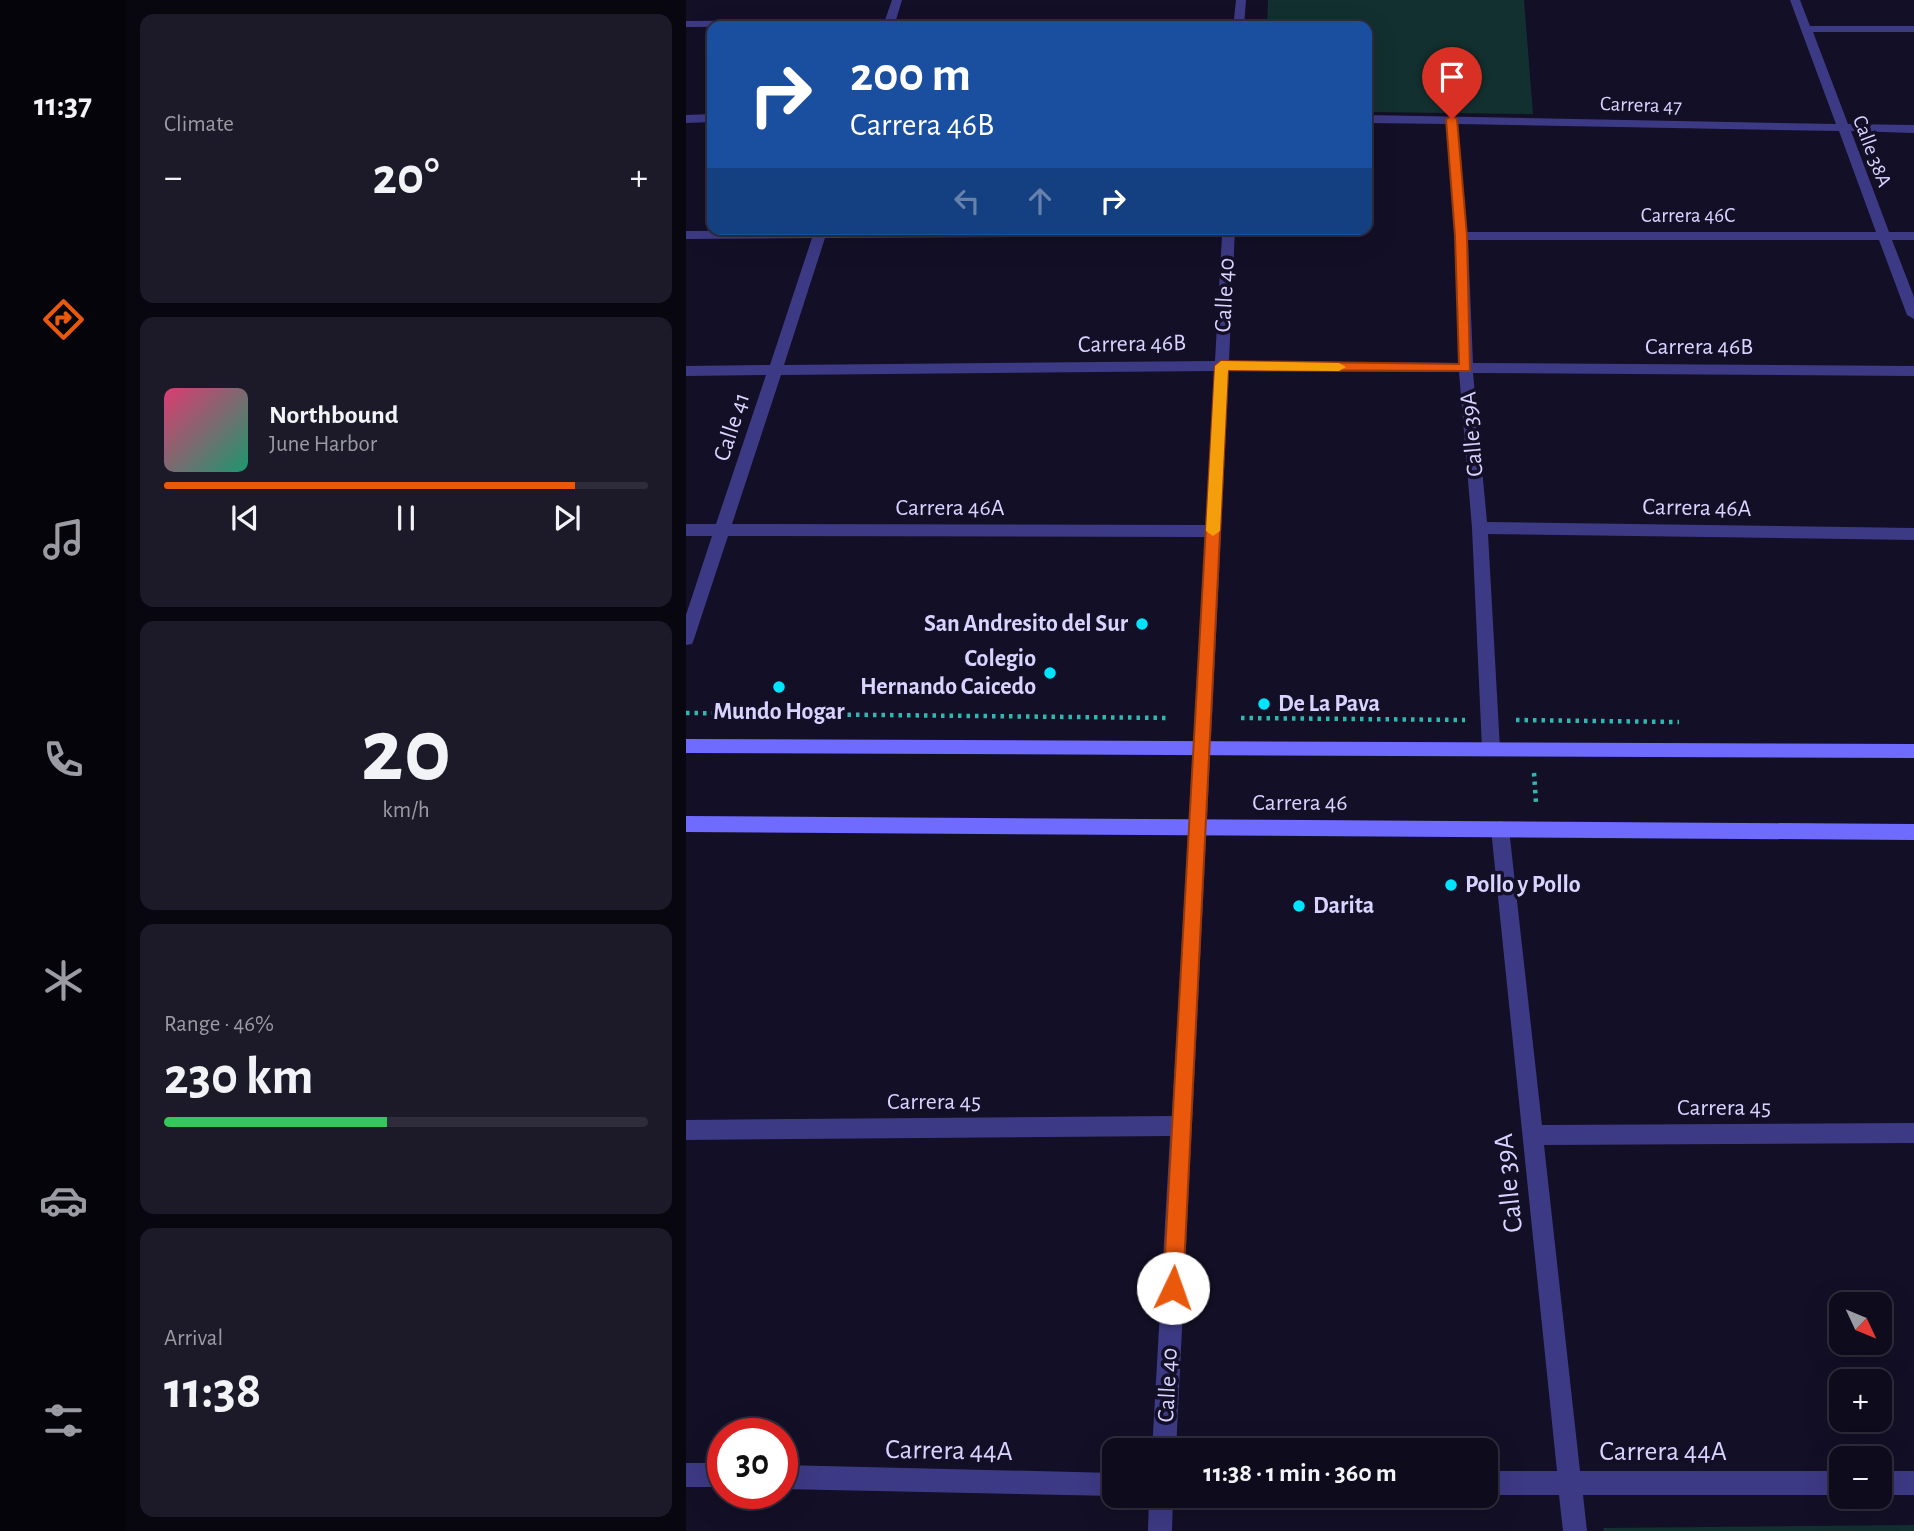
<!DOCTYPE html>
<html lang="en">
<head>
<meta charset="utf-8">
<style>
  :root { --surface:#0e0b1c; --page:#1c1929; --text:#f1f3f6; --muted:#9b9ba3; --line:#2e2b3b; --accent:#ea580c }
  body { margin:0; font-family:"Alegreya Sans",sans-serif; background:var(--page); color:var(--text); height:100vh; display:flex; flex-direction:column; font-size:26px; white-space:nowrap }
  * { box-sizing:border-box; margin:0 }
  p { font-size:23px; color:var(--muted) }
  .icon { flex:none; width:38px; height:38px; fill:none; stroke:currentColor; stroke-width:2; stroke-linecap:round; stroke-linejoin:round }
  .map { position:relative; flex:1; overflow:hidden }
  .side { display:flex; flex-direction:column; gap:14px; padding:14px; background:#08060f; width:560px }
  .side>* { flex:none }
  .guide { position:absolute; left:21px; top:21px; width:665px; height:214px; border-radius:14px; box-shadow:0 7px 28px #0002,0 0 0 2px var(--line); background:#1a4fa0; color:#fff; overflow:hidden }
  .needle { width:46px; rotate:134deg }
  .controls { position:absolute; left:1143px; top:1292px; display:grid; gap:14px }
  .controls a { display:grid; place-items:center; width:63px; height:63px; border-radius:14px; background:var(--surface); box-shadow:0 7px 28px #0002,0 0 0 2px var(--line); font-size:35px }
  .speed { position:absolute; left:21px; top:1418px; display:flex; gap:14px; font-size:35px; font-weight:700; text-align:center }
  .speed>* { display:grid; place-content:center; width:91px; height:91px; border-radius:50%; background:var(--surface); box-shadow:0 7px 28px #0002,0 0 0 2px var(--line); line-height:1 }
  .speed .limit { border:10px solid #d22; background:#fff; color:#111 }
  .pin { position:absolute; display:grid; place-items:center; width:60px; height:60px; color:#fff; margin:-72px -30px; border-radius:50% 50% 50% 0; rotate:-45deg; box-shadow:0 0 7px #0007 }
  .pin .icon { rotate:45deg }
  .me { position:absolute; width:77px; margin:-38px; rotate:3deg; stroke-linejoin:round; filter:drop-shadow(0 0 5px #0008) }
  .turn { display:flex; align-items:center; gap:24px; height:147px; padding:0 28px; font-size:32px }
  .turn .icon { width:91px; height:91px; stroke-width:2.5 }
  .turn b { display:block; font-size:49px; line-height:60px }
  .lanes { display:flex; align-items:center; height:66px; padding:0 28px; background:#0003; justify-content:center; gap:35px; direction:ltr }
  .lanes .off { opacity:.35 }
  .big { font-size:52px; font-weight:700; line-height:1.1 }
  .side .card { flex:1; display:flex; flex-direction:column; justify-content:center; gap:10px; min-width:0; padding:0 24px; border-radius:14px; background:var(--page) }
  .side .dial { align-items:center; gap:0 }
  .dial b { font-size:91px; line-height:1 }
  .song { display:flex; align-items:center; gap:21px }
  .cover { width:84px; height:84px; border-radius:10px; background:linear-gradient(135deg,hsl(340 70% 55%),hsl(160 70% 35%)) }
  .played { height:7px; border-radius:4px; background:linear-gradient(90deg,var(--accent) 85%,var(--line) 85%) }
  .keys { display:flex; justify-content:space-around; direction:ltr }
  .heat { display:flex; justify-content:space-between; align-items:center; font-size:38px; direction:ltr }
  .charge { height:10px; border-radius:5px; background:linear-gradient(90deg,#34c759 46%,var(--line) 0) }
  .trip { position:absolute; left:416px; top:1438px; width:396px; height:70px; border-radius:14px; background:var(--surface); box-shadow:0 7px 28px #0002,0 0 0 2px var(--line); font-weight:700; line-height:70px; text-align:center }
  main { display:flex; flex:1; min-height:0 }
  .tab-bar { display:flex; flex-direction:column; width:126px; justify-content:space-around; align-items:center; background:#06040b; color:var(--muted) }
  .tab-bar .icon { width:49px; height:49px }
  .tab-bar .selected { color:var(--accent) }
  .tab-bar b { font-size:32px; color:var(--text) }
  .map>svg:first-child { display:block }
</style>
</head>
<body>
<main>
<nav class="tab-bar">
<b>11:37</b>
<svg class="icon selected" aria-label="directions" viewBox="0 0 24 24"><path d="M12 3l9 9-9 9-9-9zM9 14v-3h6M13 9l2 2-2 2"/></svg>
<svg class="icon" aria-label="music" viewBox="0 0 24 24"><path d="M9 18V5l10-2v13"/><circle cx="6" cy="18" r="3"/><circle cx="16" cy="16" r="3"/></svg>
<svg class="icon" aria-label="phone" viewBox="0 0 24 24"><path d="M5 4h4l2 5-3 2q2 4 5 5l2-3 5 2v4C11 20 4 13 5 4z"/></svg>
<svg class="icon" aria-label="climate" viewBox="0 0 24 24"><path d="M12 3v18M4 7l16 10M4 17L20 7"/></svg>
<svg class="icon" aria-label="car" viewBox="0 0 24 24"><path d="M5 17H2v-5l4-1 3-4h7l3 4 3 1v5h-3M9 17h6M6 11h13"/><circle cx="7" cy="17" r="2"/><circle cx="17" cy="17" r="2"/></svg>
<svg class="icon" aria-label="filters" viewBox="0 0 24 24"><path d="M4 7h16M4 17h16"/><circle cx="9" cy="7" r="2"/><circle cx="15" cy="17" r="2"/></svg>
</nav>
<section class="side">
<div class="card"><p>Climate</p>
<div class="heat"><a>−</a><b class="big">20°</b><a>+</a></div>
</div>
<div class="card">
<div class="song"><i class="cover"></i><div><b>Northbound</b><p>June Harbor</p></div></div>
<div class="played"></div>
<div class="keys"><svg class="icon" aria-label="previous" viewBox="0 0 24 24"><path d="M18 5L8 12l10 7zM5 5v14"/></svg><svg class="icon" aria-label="pause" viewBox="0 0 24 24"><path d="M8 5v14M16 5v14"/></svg><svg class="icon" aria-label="next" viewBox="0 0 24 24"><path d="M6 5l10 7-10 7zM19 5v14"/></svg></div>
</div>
<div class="card dial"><b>20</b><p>km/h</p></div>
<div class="card"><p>Range · 46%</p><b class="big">230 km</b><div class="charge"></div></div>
<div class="card"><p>Arrival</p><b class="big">11:38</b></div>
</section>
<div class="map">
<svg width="1228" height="1531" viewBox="0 0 1228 1531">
  <rect width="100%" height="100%" fill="#130f26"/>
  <g fill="#12302f">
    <path d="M582 0H838L847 114 681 112V26H581Z"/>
    <path d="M1228 1525V1531H918L917 1528Z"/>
  </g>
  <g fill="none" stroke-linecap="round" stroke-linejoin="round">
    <g stroke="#2fb8b0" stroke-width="4.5" stroke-dasharray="3.5 5" stroke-linecap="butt">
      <path d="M0 713 484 718"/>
      <path d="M555 718 779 720"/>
      <path d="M830 720 993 722"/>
      <path d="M848 773 850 803"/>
    </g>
    <g fill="#3d3a85" fill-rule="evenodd">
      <path d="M206 0H216L210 20 548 19 550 0H560L558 26 0 27V21L199 20Z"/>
      <path d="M1104 0H1114L1124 26H1228V32H1127L1162 124 1228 125V133L1165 131 1203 232H1228V240H1206L1228 297V319L1221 315 1193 240H782L787 363 1228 366V376L787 373 801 522 1228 528V540L802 534 814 749 811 754 805 756 799 754 796 749 786 528 773 372 543 371 490 1451H466L484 1136 0 1140V1120L486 1116 519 537 42 536 8 639 6 644 0 645V615L26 536H0V524H30L80 375 0 376V366L84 365 126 238 0 239V231L549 229 543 361 773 363 769 236 760 124 681 123V115L1150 124ZM772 124 1153 131 1190 232H781ZM536 236 529 361 98 365 139 238ZM528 371 520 525 46 524 95 375Z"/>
      <path d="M26 114V122L0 123V115Z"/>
      <path d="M814 821 820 823 823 829 856 1125 1228 1123V1143L858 1145 894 1471H1155V1495H897L901 1531H877L873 1495H800V1471H871L805 829 808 823Z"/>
      <rect x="0" y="1463" width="37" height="24"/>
      <path d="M96 1465 429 1473 430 1496 96 1489Z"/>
      <rect x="1194" y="1471" width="34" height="24"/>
      <path d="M463 1496H487L486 1531H462Z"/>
    </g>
    <g fill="#6f6bff" fill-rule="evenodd">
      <path d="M0 739 1228 744V758L0 753Z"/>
      <path d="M0 816 1228 824V840L0 832Z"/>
    </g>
  </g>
  <path fill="#ea580c" stroke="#983908" stroke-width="2" d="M766 116 771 119 781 236 784 371 542 370 497 1288 494 1295 487 1298 480 1295 477 1288 529 366 535 361 773 364 769 236 760 119Z"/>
  <path fill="#f59e0b" d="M535 361 653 363 660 367 653 371 542 370 534 531 527 536 520 531 529 366Z"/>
  <g fill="#00e5ff" stroke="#130f26" stroke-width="2.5">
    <circle cx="456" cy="624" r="7"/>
    <circle cx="364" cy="673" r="7"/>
    <circle cx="93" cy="687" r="7"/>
    <circle cx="578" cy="704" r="7"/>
    <circle cx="765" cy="885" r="7"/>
    <circle cx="613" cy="906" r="7"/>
  </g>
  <g text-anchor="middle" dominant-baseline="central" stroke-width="7" stroke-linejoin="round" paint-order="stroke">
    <g font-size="21" fill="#d9d4ff" stroke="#130f26">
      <text transform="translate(955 105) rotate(2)">Carrera 47</text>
      <text transform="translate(1186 151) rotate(69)">Calle 38A</text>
      <text x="1002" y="215">Carrera 46C</text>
    </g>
    <g font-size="24" fill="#d9d4ff" stroke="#130f26">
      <text transform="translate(539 295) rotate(-87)">Calle 40</text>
      <text transform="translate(446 344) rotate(-1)">Carrera 46B</text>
      <text x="1013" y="347">Carrera 46B</text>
      <text transform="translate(46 427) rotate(-72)">Calle 41</text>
      <text transform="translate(786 434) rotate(-95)">Calle 39A</text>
      <text x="264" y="508">Carrera 46A</text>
      <text transform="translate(1011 508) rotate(1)">Carrera 46A</text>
      <text x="614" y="803">Carrera 46</text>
      <text x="248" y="1102">Carrera 45</text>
      <text x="1038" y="1108">Carrera 45</text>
      <text transform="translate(482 1385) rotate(-87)">Calle 40</text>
    </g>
    <g font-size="24" font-weight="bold" fill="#d9d4ff" stroke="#130f26" text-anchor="start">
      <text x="442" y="624" text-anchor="end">San Andresito del Sur</text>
      <text x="350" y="659" text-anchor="end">Colegio<tspan x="350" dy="28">Hernando Caicedo</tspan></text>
      <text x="592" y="704">De La Pava</text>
      <text x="93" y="712" text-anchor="middle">Mundo Hogar</text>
      <text x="779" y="885">Pollo y Pollo</text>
      <text x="627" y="906">Darita</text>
    </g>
    <g font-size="28" fill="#d9d4ff" stroke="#130f26">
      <text transform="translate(823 1183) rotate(-96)">Calle 39A</text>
      <text transform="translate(263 1451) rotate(1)">Carrera 44A</text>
      <text x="977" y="1452">Carrera 44A</text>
    </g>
  </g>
</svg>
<div class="controls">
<a><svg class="needle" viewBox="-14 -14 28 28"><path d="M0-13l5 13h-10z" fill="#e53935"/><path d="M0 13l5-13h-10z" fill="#9b9ba3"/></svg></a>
<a>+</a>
<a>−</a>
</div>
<div class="speed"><div class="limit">30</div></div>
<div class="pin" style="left:766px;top:119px;background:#d93025"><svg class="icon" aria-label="arrive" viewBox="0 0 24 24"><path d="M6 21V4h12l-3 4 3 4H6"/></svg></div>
<svg class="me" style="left:487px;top:1288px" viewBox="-20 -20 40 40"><circle r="19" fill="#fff"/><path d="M0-13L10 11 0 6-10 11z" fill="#ea580c"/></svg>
<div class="trip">11:38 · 1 min · 360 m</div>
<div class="guide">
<div class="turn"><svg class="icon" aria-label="right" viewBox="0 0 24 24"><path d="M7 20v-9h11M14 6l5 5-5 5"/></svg><div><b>200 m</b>Carrera 46B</div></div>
<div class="lanes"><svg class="icon off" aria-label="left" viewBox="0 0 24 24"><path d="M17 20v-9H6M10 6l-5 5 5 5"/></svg><svg class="icon off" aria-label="ahead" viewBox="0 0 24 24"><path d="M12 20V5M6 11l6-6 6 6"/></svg><svg class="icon" aria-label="right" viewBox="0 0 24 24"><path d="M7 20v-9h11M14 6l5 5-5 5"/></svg></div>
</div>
</div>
</main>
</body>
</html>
